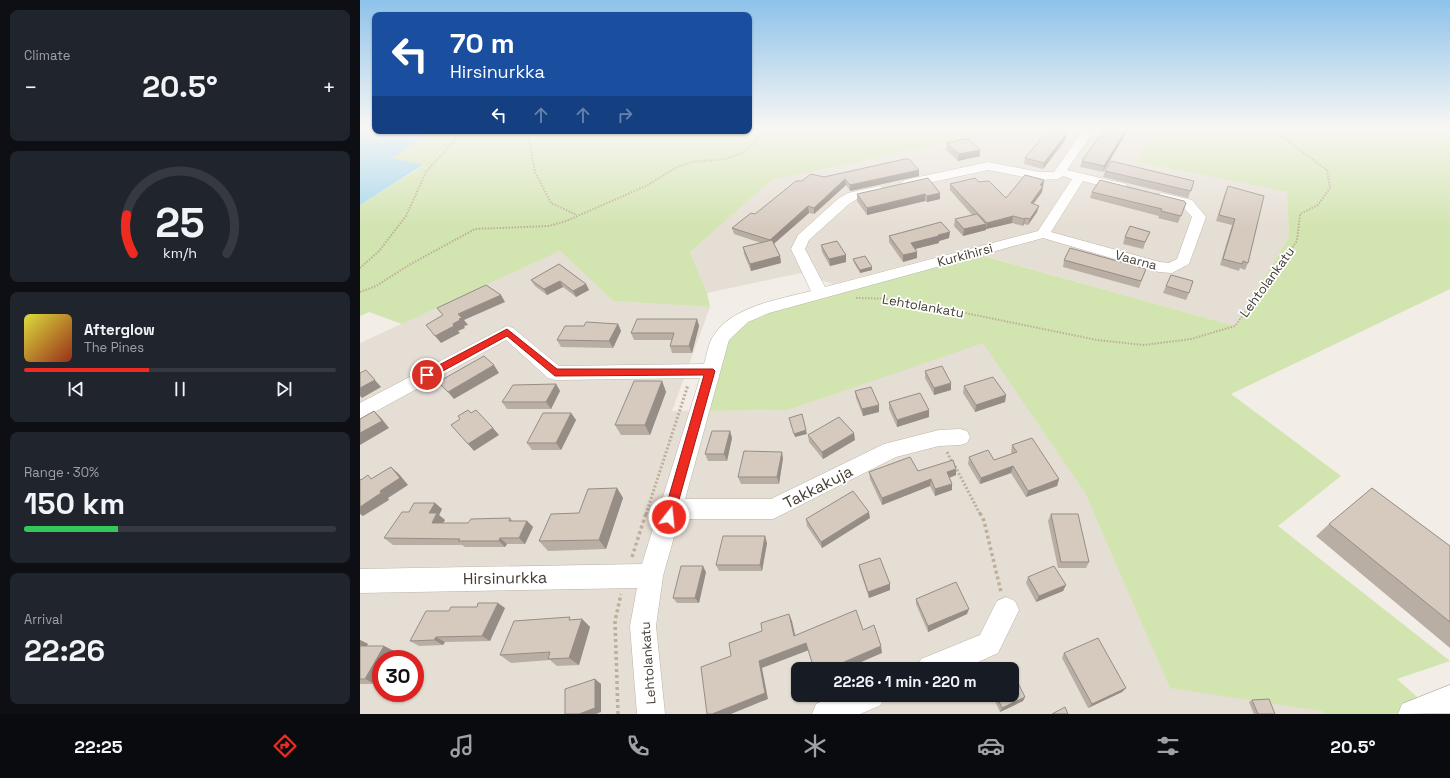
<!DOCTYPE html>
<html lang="en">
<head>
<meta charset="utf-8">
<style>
  :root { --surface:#171b24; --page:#20242c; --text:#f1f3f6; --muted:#9ea1a6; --line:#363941; --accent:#ee2b21 }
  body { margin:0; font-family:"Space Grotesk",sans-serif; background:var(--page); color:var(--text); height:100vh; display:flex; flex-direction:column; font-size:15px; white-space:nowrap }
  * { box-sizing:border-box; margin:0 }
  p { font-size:13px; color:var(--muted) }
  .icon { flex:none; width:22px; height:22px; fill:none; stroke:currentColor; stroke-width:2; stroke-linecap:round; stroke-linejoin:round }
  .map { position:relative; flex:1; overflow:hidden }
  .side { display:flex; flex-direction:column; gap:10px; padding:10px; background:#0d0f14; width:360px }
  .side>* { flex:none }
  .top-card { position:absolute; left:12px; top:12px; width:380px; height:122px; border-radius:8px; box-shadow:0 1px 3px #0004; background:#1a4fa0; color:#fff; overflow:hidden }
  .speed { position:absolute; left:12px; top:650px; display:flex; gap:8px; font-size:20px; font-weight:700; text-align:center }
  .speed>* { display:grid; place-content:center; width:52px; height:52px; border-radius:50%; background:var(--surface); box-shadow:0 1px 3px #0004; line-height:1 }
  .speed .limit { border:6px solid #d22; background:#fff; color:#111 }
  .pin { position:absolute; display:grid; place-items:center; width:34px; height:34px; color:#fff; margin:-17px; border:2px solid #fff; border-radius:50%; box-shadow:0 1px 4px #0007 }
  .me { position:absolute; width:44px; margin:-22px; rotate:16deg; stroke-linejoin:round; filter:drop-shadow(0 0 3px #0008) }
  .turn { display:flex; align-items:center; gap:14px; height:84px; padding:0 12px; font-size:18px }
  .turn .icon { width:52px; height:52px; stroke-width:2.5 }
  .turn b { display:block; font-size:28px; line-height:34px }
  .lanes { display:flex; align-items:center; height:38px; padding:0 12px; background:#0003; justify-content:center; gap:20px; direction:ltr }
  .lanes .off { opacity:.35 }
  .big { font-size:30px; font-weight:600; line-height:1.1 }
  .side .card { flex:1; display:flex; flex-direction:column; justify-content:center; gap:6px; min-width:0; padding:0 14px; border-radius:8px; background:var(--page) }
  .side .dial { align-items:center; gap:0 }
  .dial svg { height:104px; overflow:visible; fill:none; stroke:var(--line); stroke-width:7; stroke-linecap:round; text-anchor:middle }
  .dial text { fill:var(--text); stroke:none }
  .song { display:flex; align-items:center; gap:12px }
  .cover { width:48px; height:48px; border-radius:6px; background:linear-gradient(135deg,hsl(60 70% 55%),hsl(10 70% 35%)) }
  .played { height:4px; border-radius:2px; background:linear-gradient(90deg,var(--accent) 40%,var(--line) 40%) }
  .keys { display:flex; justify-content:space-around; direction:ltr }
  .heat { display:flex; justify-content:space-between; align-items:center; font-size:22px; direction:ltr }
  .charge { height:6px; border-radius:3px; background:linear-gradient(90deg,#34c759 30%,var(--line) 0) }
  .trip { position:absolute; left:431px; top:662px; width:228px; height:40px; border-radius:8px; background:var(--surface); box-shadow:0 1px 3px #0004; font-weight:600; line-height:40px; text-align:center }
  .menu { display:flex; height:64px; justify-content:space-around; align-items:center; background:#090b0e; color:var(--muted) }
  .menu .icon { width:28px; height:28px }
  .menu .active { color:var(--accent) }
  .menu b { font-size:18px; color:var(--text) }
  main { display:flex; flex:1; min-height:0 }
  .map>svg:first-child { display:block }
</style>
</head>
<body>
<main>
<section class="side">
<div class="card"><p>Climate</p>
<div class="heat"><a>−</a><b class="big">20.5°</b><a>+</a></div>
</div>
<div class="card dial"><svg viewBox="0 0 100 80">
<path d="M14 69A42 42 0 1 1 86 69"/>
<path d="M14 69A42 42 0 0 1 9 39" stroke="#ee2b21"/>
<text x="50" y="56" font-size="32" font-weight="700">25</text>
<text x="50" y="72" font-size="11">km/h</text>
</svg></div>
<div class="card">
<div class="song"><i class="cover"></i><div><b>Afterglow</b><p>The Pines</p></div></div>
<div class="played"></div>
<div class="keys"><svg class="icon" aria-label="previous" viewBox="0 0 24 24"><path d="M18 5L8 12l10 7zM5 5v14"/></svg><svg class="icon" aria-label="pause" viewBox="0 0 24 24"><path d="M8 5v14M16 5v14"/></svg><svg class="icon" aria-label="next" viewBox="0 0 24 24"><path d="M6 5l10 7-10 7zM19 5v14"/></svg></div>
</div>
<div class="card"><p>Range · 30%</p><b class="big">150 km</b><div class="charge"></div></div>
<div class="card"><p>Arrival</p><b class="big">22:26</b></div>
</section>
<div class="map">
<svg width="1090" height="714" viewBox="0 0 1090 714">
  <rect width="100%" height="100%" fill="#f2ede6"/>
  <g fill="#e5ded4" fill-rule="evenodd">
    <path d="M684 128H793L777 162 927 192 929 237 875 326 603 250 473 284 441 273 347 293 330 252 412 180 640 132 673 140Z"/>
    <path d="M200 251 253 301 350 307 312 411 428 410 623 342 725 493 810 687 962 711 965 714H0V343ZM21 659H55V693H21ZM438 669H652V695H438Z"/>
  </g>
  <g fill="#d2e4b0">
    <path d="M389 128H684L673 140 640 132 412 180 330 252 347 293 350 307 253 301 200 251 42 324 9 312 0 316V205L63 166 31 158 71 131H389Z"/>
    <path d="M793 128H1090V289L871 394 981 476 918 526 1090 661 1037 679 1076 714H965L962 711 810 688 725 493 623 343 428 410 339 411 350 371 382 318 613 253 875 326 929 237 927 192 777 162Z"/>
  </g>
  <path fill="#a5d6ec" d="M0 128H15V131H71L32 158 63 165 0 205Z"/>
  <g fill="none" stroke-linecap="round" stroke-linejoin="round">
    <g stroke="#bdb4a9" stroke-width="1">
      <g id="minor">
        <path d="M726 131 732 134 707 170 766 184 767 187 761 191 723 181 691 232 800 262 809 263 817 259 832 217 822 206 797 200 795 197 797 194 802 193 832 200 846 217 829 264 812 273 799 272 683 238 409 313 388 322 369 340 325 499H411L524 444 579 430 600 429 607 431 610 437 607 443 600 445 579 446 536 457 413 519H319L303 576 296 626 305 714H277L270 626 277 588 0 593V569L282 564 340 378 195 380 188 378 146 340 0 420V403L147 326 153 328 199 366 344 364C347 355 348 343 354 335 372 306 421 299 451 291L431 249 438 235 479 198 488 193 520 186 527 190 525 193 497 199 489 204 449 240 445 249 465 287 678 231 712 179 703 176 698 179 680 180 628 170 545 188 539 184 545 180 628 162 680 172H694L722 132Z"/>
        <path d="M646 597 655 601 659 610 638 653 603 669H557L561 659 620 635 637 601Z"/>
        <path d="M1090 685V713L1038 714 1042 704Z"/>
        <path d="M477 695H525L521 705 500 714H452L456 704Z"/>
      </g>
    </g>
    <g stroke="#beae9b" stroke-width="2" stroke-dasharray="1.5 1.5" stroke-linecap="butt">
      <path d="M167 131 175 172 191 203 217 215"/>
      <path d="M0 268 19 251 46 216 66 172 103 131"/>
      <path d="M0 292 16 286 49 265 115 229 189 226 206 221 286 186 317 167 332 162 365 159 382 153 398 140 400 128"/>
      <path d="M496 298 537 299 737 340 784 345 831 339 875 326 937 241 940 214 958 205 970 188 967 170 910 128"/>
    </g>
    <g stroke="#beae9b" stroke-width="3" stroke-dasharray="2 2" stroke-linecap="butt">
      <path d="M587 452 592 462"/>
      <path d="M595 466 620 514"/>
      <path d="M286 514 328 385"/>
    </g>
    <g stroke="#beae9b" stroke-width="3.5" stroke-dasharray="3 3" stroke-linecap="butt">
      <path d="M620 513 624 521 641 592"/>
      <path d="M272 557 286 513"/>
      <path d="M258 714 255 621 261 594"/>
    </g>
    <use href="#minor" fill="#fff" fill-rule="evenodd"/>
  </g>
  <g fill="#b8aea4">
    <path d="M745 128H769L743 172 720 167 722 161Z"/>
    <path d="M707 133 706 139 683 169 664 164 665 158Z"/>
    <path d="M587 143 620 150V156L598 161 586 150Z"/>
    <path d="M559 170V176L490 191 486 185 454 214 449 213 414 244 420 256 421 263 391 271 384 254 383 247 401 243 374 234 372 228 395 214 442 181 464 177Z"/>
    <path d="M745 171 834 181 828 198 743 177Z"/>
    <path d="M684 180 682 192 673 204 679 206 677 212 668 225 664 224 663 226 652 223 626 229V230L603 236 594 226 595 219 612 215 590 190V184L619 182 646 198Z"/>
    <path d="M868 186 888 263 885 270 880 268 879 271 860 265 872 225 856 221 865 193Z"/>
    <path d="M732 192 826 203 818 223 798 218 799 216 730 198Z"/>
    <path d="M580 193V199L567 202 565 201 507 215 497 201V194Z"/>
    <path d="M529 236 589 238 579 241V243L555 249 557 252V258L543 262 529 242Z"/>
    <path d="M765 237 787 238 783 249 763 244Z"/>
    <path d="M461 245 486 262 470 266 462 252Z"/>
    <path d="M493 259 512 267V270L500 273 494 263Z"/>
    <path d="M704 260 786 269 779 288 703 267Z"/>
    <path d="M199 264 226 284 229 290 216 297 203 287 187 295 175 286 171 280Z"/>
    <path d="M806 286 829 293 826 300 803 293Z"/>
    <path d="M337 319 339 326 332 353H312L310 346 312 340H274L271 333Z"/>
    <path d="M258 324 261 331 253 348 201 347 197 340 224 326Z"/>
    <path d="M565 371 591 390 574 395 565 378Z"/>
    <path d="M302 381 306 392 290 435H261L255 425Z"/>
    <path d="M196 384 200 391 191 409H147L142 402Z"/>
    <path d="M604 386 646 395 645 402 615 412 603 393Z"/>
    <path d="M495 391 519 405V412L503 416 496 398Z"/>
    <path d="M529 402 569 410V417L537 427 529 409Z"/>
    <path d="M211 413 216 420 201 450H172L167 443Z"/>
    <path d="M370 431 372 438 367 461H348L345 454Z"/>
    <path d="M448 435 495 440 463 459 449 442Z"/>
    <path d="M652 445 699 479 697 486 666 497 651 473 620 484 608 464 609 457 634 460 652 454 651 452Z"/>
    <path d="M423 458 419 484H381L378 477Z"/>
    <path d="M596 469V475L589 478 592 490 575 496 570 486 522 505 510 479 509 472 558 471Z"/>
    <path d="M257 488 263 498 246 549 188 551 179 541 219 513Z"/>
    <path d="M75 503 82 509 79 515 85 520 83 523H108L150 518 153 521H167L173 527 165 544H147L145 547H105L102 545H33L24 538 49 512Z"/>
    <path d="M691 514 729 562 726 568H698L688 521Z"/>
    <path d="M510 518 462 548 447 526 446 519Z"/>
    <path d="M969 524 1090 546V648L956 536Z"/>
    <path d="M407 543 402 571H359L356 565Z"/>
    <path d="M499 565 530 584V590L509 598 500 571Z"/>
    <path d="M346 572 339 603H317L313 598Z"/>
    <path d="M668 577 706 585 703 591 676 602 666 583Z"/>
    <path d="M556 599 607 614 568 632 556 604Z"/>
    <path d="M145 608 130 641 85 642 83 645 59 646 50 641 89 611Z"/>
    <path d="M222 619 230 627 219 665 197 666 190 660 151 663 140 655 213 620Z"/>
    <path d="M0 640 8 644 6 646H24L34 651 29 659H21L15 684H0Z"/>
    <path d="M704 653 766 688 762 692 728 708 702 658Z"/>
    <path d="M632 695H652L665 697 663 701 640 712Z"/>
    <path d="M892 700 915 714H894L889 702Z"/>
  </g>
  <g fill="#968d86">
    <path d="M767 128H769L743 172 744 166Z"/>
    <path d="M707 133 706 139 683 169 684 163Z"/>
    <path d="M620 150V156L598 161 599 154Z"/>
    <path d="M559 170V176L490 191V185Z"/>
    <path d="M485 179 486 185 454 214V208Z"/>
    <path d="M684 180 682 192 669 210 671 203 680 185Z"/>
    <path d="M580 193V199L567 202V196Z"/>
    <path d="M565 194V201L507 215V208Z"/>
    <path d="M448 206 449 213 411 246 410 240Z"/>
    <path d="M679 206 677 212 668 225 670 219Z"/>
    <path d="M653 216 652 223 626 229 627 223Z"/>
    <path d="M665 218 664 224 663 226 664 219Z"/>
    <path d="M626 224V230L603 236 604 229Z"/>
    <path d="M590 232 589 238 579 241V243L551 250V243Z"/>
    <path d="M557 252V258L543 262V255Z"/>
    <path d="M486 255V262L470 266 469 259Z"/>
    <path d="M420 256 421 263 391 271 390 264Z"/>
    <path d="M512 267V270L500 273V270Z"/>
    <path d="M200 281 203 287 187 295 184 289Z"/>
    <path d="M226 284 229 290 216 297 213 291Z"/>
    <path d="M141 295 145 302 104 320 108 325 104 326 105 328 98 331 100 333 81 343 75 336 99 319 98 314Z"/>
    <path d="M337 319 339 326 332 353 329 346Z"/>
    <path d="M258 324 261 331 253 348 249 341Z"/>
    <path d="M134 365 139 373 94 399 88 392Z"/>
    <path d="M6 370 21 387 2 398 0 396V388Z"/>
    <path d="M302 381 306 392 290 435 285 425Z"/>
    <path d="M591 383V390L574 395V388Z"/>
    <path d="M196 384 200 391 191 409 186 402Z"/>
    <path d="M646 395 645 402 615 412 616 405Z"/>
    <path d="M519 405V412L503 416 502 409Z"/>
    <path d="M569 410V417L537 427V420Z"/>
    <path d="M14 411 21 418 29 428 0 445V433Z"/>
    <path d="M211 413 216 420 201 450 196 443Z"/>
    <path d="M133 428 139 435 114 451 108 444Z"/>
    <path d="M446 430 447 434 435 437 434 434Z"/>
    <path d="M370 431 372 438 367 461 364 454Z"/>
    <path d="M494 433 495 440 463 459 462 452Z"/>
    <path d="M422 452 423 458 419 484 417 477Z"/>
    <path d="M653 466 651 473 620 484 621 478Z"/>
    <path d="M31 467 39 474 48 485 28 498 29 500 3 516 0 514V507L20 491Z"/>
    <path d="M596 469V475L586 479 587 472Z"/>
    <path d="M571 479 570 486 522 505V498Z"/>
    <path d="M699 479 697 486 666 497 668 491Z"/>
    <path d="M592 484V490L575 496V489Z"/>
    <path d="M257 488 263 498 246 549 239 540Z"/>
    <path d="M75 503 82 509 79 515 85 520 79 529 72 523 69 513Z"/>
    <path d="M509 512 510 518 462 548 461 542Z"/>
    <path d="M167 521 173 527 165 544 159 538Z"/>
    <path d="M405 536 407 543 402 571 400 565Z"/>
    <path d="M140 538 147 544 145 547 139 541Z"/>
    <path d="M343 566 346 572 339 603 335 598Z"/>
    <path d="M530 584V590L509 598 508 592Z"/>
    <path d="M706 585 703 591 676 602 679 596Z"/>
    <path d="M138 603 145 608 130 641 122 636Z"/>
    <path d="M609 609 607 614 568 632V626Z"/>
    <path d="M429 614 432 621 437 643 434 636Z"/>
    <path d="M222 619 230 627 219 665 209 658Z"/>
    <path d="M76 637 85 642 83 645 74 640Z"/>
    <path d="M0 640 8 644 4 651 0 649Z"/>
    <path d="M446 643 449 650 402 668 408 699 371 714H352L399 661Z"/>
    <path d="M24 646 34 651 29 659H21V673L15 684 5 679Z"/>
    <path d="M521 646 522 653 485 669H468Z"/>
    <path d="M235 679 241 684V712L236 714H219Z"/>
    <path d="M766 688 762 692 728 708 732 704Z"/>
    <path d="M665 697 663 701 640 712 642 708Z"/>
  </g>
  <g fill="#d6cabf" stroke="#968d86">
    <path d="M745 128H767L744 166 722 161Z"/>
    <path d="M689 129 707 133 684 163 665 158Z"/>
    <path d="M604 139 610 140 620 150 599 154 587 143Z"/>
    <path d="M545 159H549L559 170 490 185 485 179 454 208 448 206 410 240 372 228 391 213 395 214 436 181H442L451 174 464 177Z"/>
    <path d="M751 161 834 181 831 191 745 171Z"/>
    <path d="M665 175 684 180 680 185 683 186 671 203 679 206 670 219 665 218 664 219 653 216 627 223 590 184 615 178 619 182 629 181 646 198Z"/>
    <path d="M568 178 580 193 567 196 565 194 507 208 497 194Z"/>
    <path d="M740 180 824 201 826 203 821 216 801 211 802 209 732 192Z"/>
    <path d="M868 186 904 196 888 263 883 261 882 264 863 259 875 219 859 215Z"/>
    <path d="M617 214 626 224 604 229 595 219Z"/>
    <path d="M581 222 590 232 578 235 579 236 551 243 557 252 543 255 529 236Z"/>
    <path d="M770 226 790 232 785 242 765 237Z"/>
    <path d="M412 240 420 256 390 264 383 247Z"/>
    <path d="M477 241 486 255 469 259 461 245Z"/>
    <path d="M710 248 786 269 781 281 704 260Z"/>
    <path d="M505 256 512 267 500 270 493 259Z"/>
    <path d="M199 264 226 284 213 291 200 281 184 289 171 280Z"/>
    <path d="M811 275 833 281 829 293 806 286Z"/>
    <path d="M126 285 141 295 98 314 102 318 99 319 100 320 93 324 94 326 75 336 66 325 83 315 77 308Z"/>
    <path d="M277 319H337L329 346H310L314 333H271Z"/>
    <path d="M226 322 258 324 249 341 197 340 205 326H224Z"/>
    <path d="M124 356 134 365 88 392 78 382Z"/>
    <path d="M582 366 591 383 574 388 565 371Z"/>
    <path d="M6 370 15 380 0 388V373Z"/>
    <path d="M633 377 646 395 616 405 604 386Z"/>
    <path d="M274 381H302L285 425H255Z"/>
    <path d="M196 384 186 402H142L153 385Z"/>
    <path d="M511 387 519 405 502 409 495 391Z"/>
    <path d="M560 393 569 410 537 420 529 402Z"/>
    <path d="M108 410 111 413 116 410 133 428 108 444 91 425 100 419 98 416Z"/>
    <path d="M14 411 22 421 0 433V419Z"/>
    <path d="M183 413H211L196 443H167Z"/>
    <path d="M442 414 446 430 434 434 429 418Z"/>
    <path d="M479 417 494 433 462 452 448 435Z"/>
    <path d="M352 431H370L364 454H345Z"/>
    <path d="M672 438 699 479 668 491 653 466 621 478 609 457 628 450 634 460 657 452 652 445Z"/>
    <path d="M384 451 422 452 417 477H378Z"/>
    <path d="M550 457 558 471 593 460 596 469 587 472 592 484 575 489 571 479 522 498 509 472Z"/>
    <path d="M31 467 40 478 20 491 21 493 0 507V479L1 480 8 475 11 479Z"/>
    <path d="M257 488 239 540 179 541 191 514 219 513 228 489Z"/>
    <path d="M1012 488 1090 546V622L969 524Z"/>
    <path d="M493 491 509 512 461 542 446 519Z"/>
    <path d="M54 503H75L69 513H77L72 523H108L111 519 150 518 149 521H167L159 538H140L139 541H98L100 539 24 538 42 512H49Z"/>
    <path d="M691 514H718L729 562H701Z"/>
    <path d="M363 536H405L400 565H356Z"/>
    <path d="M520 558 530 584 508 592 499 565Z"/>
    <path d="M321 566H343L335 598H313Z"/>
    <path d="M694 566 706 585 679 596 668 577Z"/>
    <path d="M596 582 609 609 568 626 556 599Z"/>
    <path d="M118 603H138L122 636 76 637 74 640 50 641 66 611H89L91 607H117Z"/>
    <path d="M496 610 503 630 514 625 521 646 468 669H454L446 643 399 661 405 693 352 714H347L341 667 371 656 369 643 402 631 401 623 429 614 434 636Z"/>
    <path d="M210 617 209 620 222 619 209 658 188 659 190 652 140 655 154 621Z"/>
    <path d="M738 638 766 688 732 704 704 653Z"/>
    <path d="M0 646H24L5 679H0Z"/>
    <path d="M648 664 651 669H637Z"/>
    <path d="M652 671 665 697 642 708 636 695H652Z"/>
    <path d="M235 679V708L219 714H205V689Z"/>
    <path d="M909 699 915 714H898L892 700Z"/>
    <path d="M705 707 708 714H692Z"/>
  </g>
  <linearGradient id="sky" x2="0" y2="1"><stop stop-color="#8dc2ea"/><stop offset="0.56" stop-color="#f9f7f4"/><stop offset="1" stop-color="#f9f7f4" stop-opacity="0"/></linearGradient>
  <rect width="1090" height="228" fill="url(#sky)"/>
  <path fill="#ee2b21" stroke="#9b1c15" d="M147 329 197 369H353L355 371 313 521 309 523 305 521 303 517 344 375 195 376 147 336 70 378H64V373Z"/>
  <g text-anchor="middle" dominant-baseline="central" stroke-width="3.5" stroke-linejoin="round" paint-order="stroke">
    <g font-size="13" fill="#443d35" stroke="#fff">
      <text transform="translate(605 255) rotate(-15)">Kurkihirsi</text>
      <text transform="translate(776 260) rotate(15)">Vaarna</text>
      <text transform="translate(907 282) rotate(-54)">Lehtolankatu</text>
      <text transform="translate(563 306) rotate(10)">Lehtolankatu</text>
      <text transform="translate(288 663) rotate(-94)">Lehtolankatu</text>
    </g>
    <g font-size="16" fill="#443d35" stroke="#fff">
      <text transform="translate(458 487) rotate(-27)">Takkakuja</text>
      <text transform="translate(145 578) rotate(-1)">Hirsinurkka</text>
    </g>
  </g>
</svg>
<div class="speed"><div class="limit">30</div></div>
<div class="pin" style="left:67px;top:375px;background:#d93025"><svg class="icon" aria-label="arrive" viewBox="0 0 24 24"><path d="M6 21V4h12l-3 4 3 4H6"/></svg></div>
<svg class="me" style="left:309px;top:517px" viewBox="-20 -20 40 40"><circle r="17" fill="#ee2b21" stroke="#fff" stroke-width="3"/><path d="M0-11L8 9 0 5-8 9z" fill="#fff"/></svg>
<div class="trip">22:26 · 1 min · 220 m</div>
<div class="top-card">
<div class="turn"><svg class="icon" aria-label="left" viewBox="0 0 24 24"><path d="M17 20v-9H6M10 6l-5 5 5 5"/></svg><div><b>70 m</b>Hirsinurkka</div></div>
<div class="lanes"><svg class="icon" aria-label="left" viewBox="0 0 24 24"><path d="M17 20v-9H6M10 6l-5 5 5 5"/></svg><svg class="icon off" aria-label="ahead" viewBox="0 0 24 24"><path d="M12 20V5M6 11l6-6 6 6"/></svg><svg class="icon off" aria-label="ahead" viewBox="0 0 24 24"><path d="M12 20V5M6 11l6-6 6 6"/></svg><svg class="icon off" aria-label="right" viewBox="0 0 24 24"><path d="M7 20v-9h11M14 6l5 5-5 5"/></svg></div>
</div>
</div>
</main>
<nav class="menu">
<b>22:25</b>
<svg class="icon active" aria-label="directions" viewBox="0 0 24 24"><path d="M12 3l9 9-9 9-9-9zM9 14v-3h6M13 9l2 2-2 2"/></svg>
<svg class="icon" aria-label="music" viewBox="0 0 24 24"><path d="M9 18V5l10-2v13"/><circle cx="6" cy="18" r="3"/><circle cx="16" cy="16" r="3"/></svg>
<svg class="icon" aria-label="phone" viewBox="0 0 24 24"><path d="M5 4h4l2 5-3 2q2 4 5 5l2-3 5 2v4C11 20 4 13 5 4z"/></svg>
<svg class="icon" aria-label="climate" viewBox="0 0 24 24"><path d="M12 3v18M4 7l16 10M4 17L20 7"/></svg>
<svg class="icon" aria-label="car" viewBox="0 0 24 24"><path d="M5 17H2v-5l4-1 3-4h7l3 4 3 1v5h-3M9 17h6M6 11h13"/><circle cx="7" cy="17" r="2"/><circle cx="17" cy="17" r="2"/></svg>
<svg class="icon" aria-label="filters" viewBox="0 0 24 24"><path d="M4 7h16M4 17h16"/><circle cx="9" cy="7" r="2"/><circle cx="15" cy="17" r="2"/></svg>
<b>20.5°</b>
</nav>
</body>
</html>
